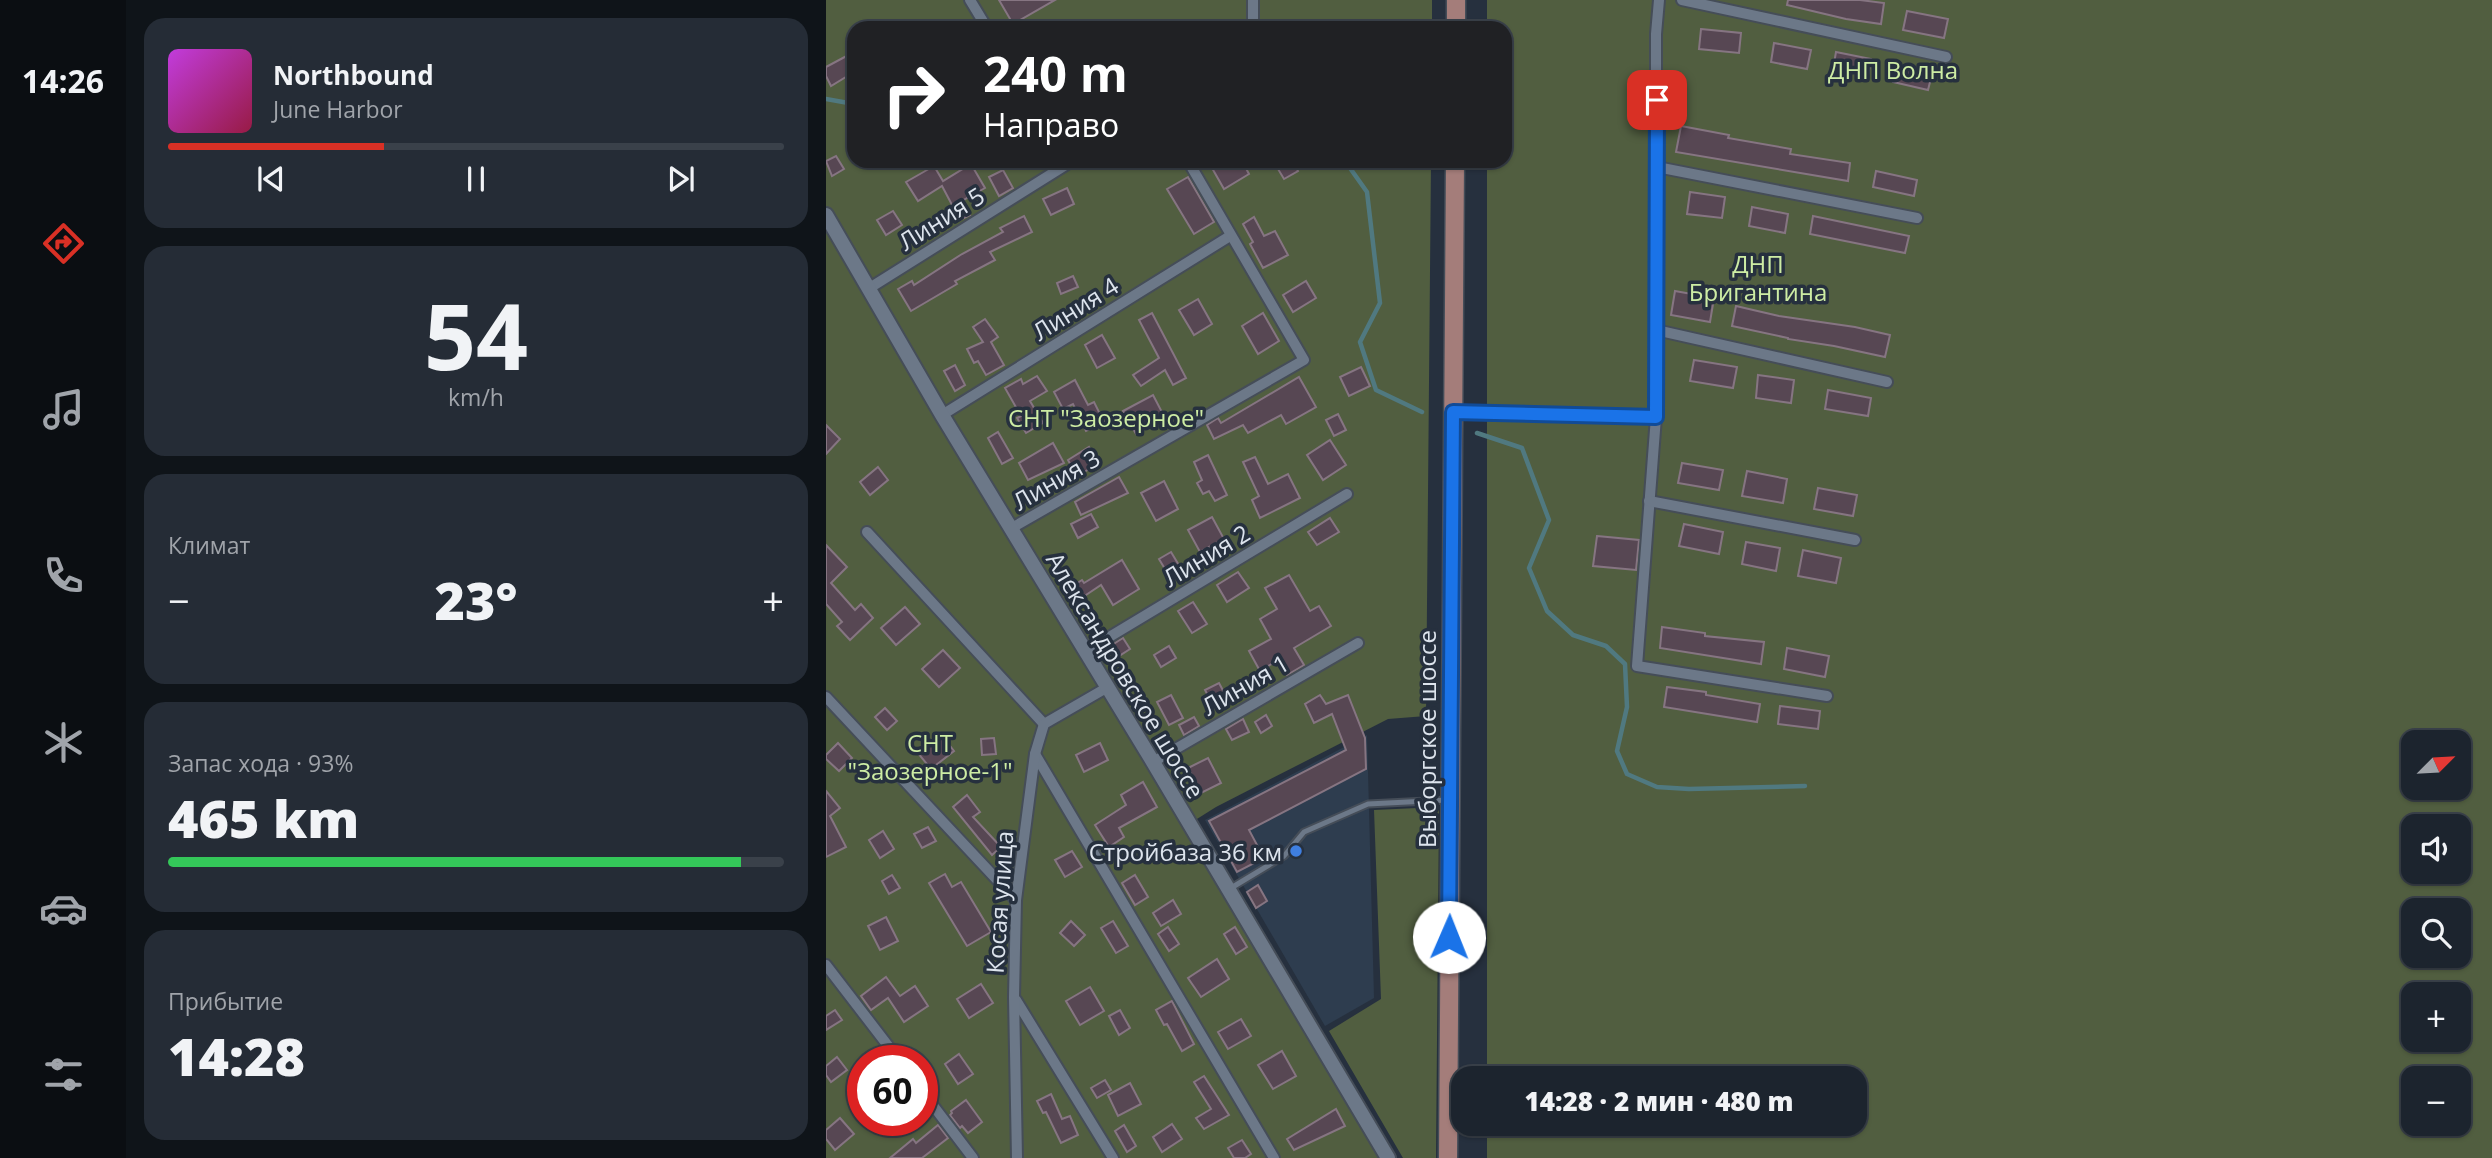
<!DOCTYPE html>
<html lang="ru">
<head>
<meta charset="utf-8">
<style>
  :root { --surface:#1c242e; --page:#252c36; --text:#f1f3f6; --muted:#a0a4aa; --line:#3a414a; --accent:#d93025 }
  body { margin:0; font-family:"Open Sans",sans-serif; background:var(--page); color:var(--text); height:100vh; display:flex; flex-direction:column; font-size:26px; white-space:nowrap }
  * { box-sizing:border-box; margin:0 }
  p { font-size:23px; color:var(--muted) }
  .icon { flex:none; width:38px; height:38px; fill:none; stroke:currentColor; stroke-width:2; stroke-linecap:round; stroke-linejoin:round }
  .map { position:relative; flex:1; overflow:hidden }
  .sheet { display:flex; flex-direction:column; gap:18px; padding:18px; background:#0f1419; width:700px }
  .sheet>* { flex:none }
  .guide { position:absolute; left:21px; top:21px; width:665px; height:147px; border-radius:21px; box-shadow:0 2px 5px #0004,0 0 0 2px var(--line); background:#202124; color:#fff; overflow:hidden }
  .needle { width:46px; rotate:66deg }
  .fabs { position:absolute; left:1575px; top:730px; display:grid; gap:14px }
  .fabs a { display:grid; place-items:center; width:70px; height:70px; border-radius:14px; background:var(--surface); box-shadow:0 2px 5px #0004,0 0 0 2px var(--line); font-size:35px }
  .speed { position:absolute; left:21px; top:1045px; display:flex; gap:14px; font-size:35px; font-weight:700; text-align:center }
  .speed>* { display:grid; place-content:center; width:91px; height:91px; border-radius:50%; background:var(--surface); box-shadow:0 2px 5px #0004,0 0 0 2px var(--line); line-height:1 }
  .speed .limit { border:10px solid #d22; background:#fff; color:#111 }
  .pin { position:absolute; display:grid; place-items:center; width:60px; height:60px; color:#fff; margin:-30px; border-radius:14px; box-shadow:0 4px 10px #0006 }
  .me { position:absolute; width:77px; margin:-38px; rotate:1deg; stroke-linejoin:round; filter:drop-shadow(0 0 5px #0008) }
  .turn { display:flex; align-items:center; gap:24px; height:147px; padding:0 21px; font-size:32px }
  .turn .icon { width:91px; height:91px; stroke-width:2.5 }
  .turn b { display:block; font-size:49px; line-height:60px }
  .big { font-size:52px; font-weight:800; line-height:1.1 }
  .sheet .tile { flex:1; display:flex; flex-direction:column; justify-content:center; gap:10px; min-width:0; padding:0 24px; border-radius:21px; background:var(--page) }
  .sheet .dial { align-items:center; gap:0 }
  .dial b { font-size:91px; line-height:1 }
  .song { display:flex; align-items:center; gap:21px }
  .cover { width:84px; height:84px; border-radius:10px; background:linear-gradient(135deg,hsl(290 70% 55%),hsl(340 70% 35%)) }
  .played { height:7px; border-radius:4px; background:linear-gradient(90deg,var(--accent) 35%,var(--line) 35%) }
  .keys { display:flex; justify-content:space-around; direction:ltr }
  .heat { display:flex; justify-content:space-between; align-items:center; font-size:38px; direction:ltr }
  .charge { height:10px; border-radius:5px; background:linear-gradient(90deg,#34c759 93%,var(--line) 0) }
  .trip { position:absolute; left:625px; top:1066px; width:416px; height:70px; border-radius:21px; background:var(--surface); box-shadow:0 2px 5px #0004,0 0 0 2px var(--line); font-weight:800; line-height:70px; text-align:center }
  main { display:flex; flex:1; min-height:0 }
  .tab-bar { display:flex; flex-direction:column; width:126px; justify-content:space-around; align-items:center; background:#0b0e12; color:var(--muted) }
  .tab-bar .icon { width:49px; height:49px }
  .tab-bar .active { color:var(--accent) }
  .tab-bar b { font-size:32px; color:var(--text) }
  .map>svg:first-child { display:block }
</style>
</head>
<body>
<main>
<nav class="tab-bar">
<b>14:26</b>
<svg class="icon active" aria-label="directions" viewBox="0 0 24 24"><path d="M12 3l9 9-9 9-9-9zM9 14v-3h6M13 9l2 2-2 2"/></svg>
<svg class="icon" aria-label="music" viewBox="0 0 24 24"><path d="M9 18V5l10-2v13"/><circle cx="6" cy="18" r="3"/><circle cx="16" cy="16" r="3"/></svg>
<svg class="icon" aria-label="phone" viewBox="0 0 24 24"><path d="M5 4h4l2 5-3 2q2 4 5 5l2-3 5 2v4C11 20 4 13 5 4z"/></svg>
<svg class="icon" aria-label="climate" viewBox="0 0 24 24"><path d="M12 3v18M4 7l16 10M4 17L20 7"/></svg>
<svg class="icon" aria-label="car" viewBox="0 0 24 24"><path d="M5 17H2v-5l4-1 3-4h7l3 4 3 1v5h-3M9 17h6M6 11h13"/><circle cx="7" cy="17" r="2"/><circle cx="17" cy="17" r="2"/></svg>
<svg class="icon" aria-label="filters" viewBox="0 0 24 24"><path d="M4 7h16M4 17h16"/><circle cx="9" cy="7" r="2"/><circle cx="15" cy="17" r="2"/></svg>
</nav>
<section class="sheet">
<div class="tile">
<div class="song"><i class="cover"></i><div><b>Northbound</b><p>June Harbor</p></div></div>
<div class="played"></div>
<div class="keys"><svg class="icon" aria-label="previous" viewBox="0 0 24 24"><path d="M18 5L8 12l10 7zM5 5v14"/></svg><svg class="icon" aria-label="pause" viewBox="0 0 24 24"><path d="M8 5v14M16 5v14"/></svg><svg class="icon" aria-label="next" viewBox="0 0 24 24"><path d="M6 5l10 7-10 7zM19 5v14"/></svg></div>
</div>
<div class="tile dial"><b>54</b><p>km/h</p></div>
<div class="tile"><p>Климат</p>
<div class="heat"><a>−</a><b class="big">23°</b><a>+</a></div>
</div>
<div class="tile"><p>Запас хода · 93%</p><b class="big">465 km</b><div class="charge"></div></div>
<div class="tile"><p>Прибытие</p><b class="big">14:28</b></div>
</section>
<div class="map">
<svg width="1666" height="1158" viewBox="0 0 1666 1158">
  <rect width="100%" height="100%" fill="#26303e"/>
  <path fill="#2e3d4f" d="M541 735 548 998 499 1026 379 820Z"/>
  <g fill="#515e40" fill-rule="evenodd">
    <path d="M0 0H606V28H28V161H605L600 716 562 719 390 807 363 824 562 1158H0ZM37 1060H96V1120H37Z"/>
    <path d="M661 0H1666V1158H661V1124H1029V1078H661V161H679V28H661ZM1587 742H1633V788H1587ZM1587 826H1633V872H1587ZM1587 910H1633V956H1587ZM1587 994H1633V1040H1587ZM1587 1078H1633V1124H1587Z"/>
    <path d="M613 807 610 1158H577L503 1031 555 999 548 810Z"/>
  </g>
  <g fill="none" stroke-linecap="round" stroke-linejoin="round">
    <g stroke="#507980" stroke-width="4.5">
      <path d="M0 99 28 104"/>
      <path d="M519 161 541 192 554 303 534 342 550 390 596 412"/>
      <path d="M651 433 696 448 723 520 703 568 721 611 747 635 780 646 799 664 801 707 791 751 801 774 831 787 863 789 979 786"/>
    </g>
  </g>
  <g fill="#574753" stroke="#867582" stroke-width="2">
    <path d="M173 0H229L187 24Z"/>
    <path d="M962 0H1034L1058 3 1055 24 1020 19 961 5Z"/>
    <path d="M1081 11 1122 19 1118 38 1077 30Z"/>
    <path d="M875 29 915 33 913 53 873 49Z"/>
    <path d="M948 43 985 50 981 69 945 62Z"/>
    <path d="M28 52V72L5 86 0 76V67Z"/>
    <path d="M1010 52 1045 59 1042 76 1007 69Z"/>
    <path d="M1070 66 1106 74 1102 90 1067 82Z"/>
    <path d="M855 126 903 135 902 138 965 149 964 154 1024 163 1022 181 850 152Z"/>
    <path d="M10 156 18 169 6 176 0 161Z"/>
    <path d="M382 161H416L423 174 398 189Z"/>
    <path d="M467 161 472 171 458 179 452 169Z"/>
    <path d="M145 164 159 188 136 201 144 215 134 220 116 186 92 201 80 182 108 166 117 181Z"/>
    <path d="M177 170 187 188 173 196 163 177Z"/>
    <path d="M1050 171 1091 180 1088 196 1047 187Z"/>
    <path d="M362 177 388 222 368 234 341 189Z"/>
    <path d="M241 188 248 204 225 215 217 199Z"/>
    <path d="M864 192 899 197 896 218 861 214Z"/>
    <path d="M926 207 962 214 959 233 923 226Z"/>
    <path d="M67 211 76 225 60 235 51 220Z"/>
    <path d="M198 216 206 232 164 252 169 260 129 281 131 284 85 311 72 289 86 281 88 285 136 254 177 232 174 228Z"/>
    <path d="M987 216 1083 236 1079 253 984 234Z"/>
    <path d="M428 217 438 236 449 231 462 255 437 268 424 244 427 242 417 224Z"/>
    <path d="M247 276 252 287 235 294 231 283Z"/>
    <path d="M480 281 490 298 467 312 457 295Z"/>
    <path d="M849 291 888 298 884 322 845 315Z"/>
    <path d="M372 299 386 324 368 335 353 310Z"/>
    <path d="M910 306 953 316 1029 327 1064 335 1059 357 1008 346 962 339V338L906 326Z"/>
    <path d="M326 313 360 378 347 385 339 370 315 386 307 375 333 358 313 320Z"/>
    <path d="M437 313 453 341 432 354 416 326Z"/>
    <path d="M159 319 172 337 165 342 178 365 160 375 152 361 148 363 141 349 157 342 147 327Z"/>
    <path d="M276 335 289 358 271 368 259 345Z"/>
    <path d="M868 360 911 367 907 388 864 381Z"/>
    <path d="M129 365 139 385 129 391 118 371Z"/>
    <path d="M535 367 544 386 523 396 514 377Z"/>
    <path d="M932 375 968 380 965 403 930 398Z"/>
    <path d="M211 376 221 391 204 401 217 423 200 433 191 418 195 416 179 388 195 379 197 384Z"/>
    <path d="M473 377 490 407 460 424 455 415 422 433 417 425 388 439 381 425 392 418 395 423Z"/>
    <path d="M249 380 262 405 268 402 278 422 260 431 247 404 237 409 228 392Z"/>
    <path d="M1002 390 1045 398 1042 416 999 409Z"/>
    <path d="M327 395 339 418 310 434 297 411Z"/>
    <path d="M512 414 520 430 508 436 500 420Z"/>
    <path d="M0 425 14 439 0 454Z"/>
    <path d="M172 432 187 458 176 464 162 438Z"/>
    <path d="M504 440 520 465 497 480 481 455Z"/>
    <path d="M227 443 238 463 202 480 193 463Z"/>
    <path d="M263 447 272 464 251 476 242 460Z"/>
    <path d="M382 455 401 495 389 501 383 491 377 494 371 483 376 480 368 462Z"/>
    <path d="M429 457 442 484 462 474 474 498 434 518 426 500 433 496 417 462Z"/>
    <path d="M856 463 897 470 893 490 852 483Z"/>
    <path d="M52 467 62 480 44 495 34 482Z"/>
    <path d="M921 471 961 479 957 503 916 496Z"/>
    <path d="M293 477 302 493 255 515 249 502Z"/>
    <path d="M338 481 352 509 330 521 315 493Z"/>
    <path d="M992 488 1031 495 1027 516 988 509Z"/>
    <path d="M265 514 272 527 252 538 245 524Z"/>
    <path d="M386 517 398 539 374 552 362 530Z"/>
    <path d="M504 518 513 532 491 545 482 532Z"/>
    <path d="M858 524 897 532 893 554 853 546Z"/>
    <path d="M771 536 813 540 810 570 767 566Z"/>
    <path d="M920 542 954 548 950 571 916 564Z"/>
    <path d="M0 545 21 567 5 583 29 610 35 604 47 618 24 640 11 626 16 622 0 604Z"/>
    <path d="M977 550 1015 558 1010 583 972 576Z"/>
    <path d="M345 552 354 567 342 574 333 559Z"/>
    <path d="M296 560 313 589 287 605 275 585 254 599 245 587 256 580 258 583Z"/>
    <path d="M412 572 423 588 401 602 391 585Z"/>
    <path d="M463 575 484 611 493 606 505 626 468 648 478 665 461 675 452 660 434 671 423 651 445 639 434 619 451 609 439 588Z"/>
    <path d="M367 602 381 624 366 633 352 611Z"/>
    <path d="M79 607 94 624 70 645 55 628Z"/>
    <path d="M836 627 879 633V636L938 642 935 664 834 648Z"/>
    <path d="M297 638 304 649 293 656 286 645Z"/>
    <path d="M343 646 350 658 335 667 328 655Z"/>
    <path d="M961 648 1003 656 999 677 958 669Z"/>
    <path d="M117 650 134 668 113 687 96 669Z"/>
    <path d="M393 683 401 698 387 705 379 690Z"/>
    <path d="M841 687 880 692V695L934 704 931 722 838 707Z"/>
    <path d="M345 695 357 718 343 725 331 702Z"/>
    <path d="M494 695 500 704 522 695 539 738 540 769 423 830 438 858 411 872 383 821 520 750 506 714 488 723 479 704Z"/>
    <path d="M954 706 994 711 992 729 952 724Z"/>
    <path d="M59 708 71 721 61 730 49 717Z"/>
    <path d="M440 715 446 726 435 733 429 722Z"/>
    <path d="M368 717 373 726 358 735 353 725Z"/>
    <path d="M417 719 423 732 406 740 400 729Z"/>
    <path d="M114 733 128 751 105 769 91 752Z"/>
    <path d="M168 738 170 754 156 755 155 739Z"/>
    <path d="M12 743 26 758 13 771 0 759V755Z"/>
    <path d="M274 743 282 760 258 772 250 755Z"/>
    <path d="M382 758 395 783 375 793 362 768Z"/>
    <path d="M317 782 331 807 293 828 298 837 283 847 269 825 300 805 295 795Z"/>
    <path d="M0 791 14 808 4 816 20 847 0 857Z"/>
    <path d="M141 795 154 812 147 817 175 847 166 855 127 807Z"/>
    <path d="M102 827 110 841 96 848 88 834Z"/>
    <path d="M57 831 68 849 54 858 43 840Z"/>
    <path d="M246 851 256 867 239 877 229 860Z"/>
    <path d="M119 874 126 887 135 882 165 932 141 946 103 883Z"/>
    <path d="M66 875 74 888 63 894 56 881Z"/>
    <path d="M309 875 322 897 309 905 296 883Z"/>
    <path d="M432 885 441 901 430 908 421 892Z"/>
    <path d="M347 900 355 914 335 926 327 913Z"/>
    <path d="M60 917 72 941 54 950 42 926Z"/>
    <path d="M245 921 259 935 248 946 234 933Z"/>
    <path d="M287 921 302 946 290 953 275 928Z"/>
    <path d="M342 927 353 944 343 951 332 934Z"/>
    <path d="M409 927 421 947 410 954 398 934Z"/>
    <path d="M391 959 403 979 375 997 362 978Z"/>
    <path d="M60 977 74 996 89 986 102 1006 78 1022 62 998 45 1010 35 996Z"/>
    <path d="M155 984 167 1003 143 1018 131 999Z"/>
    <path d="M264 987 278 1011 254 1025 240 1001Z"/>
    <path d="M346 1001 368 1044 356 1051 341 1024 338 1025 330 1010Z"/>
    <path d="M9 1010 16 1020 0 1030V1016Z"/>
    <path d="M294 1010 304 1028 293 1035 283 1016Z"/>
    <path d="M415 1019 425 1036 402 1049 392 1032Z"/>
    <path d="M456 1051 470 1076 447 1089 432 1065Z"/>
    <path d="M133 1054 147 1074 132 1084 119 1064Z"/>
    <path d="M11 1057 21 1070 5 1082 0 1075V1066Z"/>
    <path d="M378 1076 403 1115 378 1129 370 1118 385 1109 368 1082Z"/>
    <path d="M279 1080 285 1090 271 1098 265 1088Z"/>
    <path d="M304 1083 315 1104 292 1116 282 1095Z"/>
    <path d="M225 1094 236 1119 244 1116 252 1135 235 1143 220 1112 217 1113 211 1101Z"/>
    <path d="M140 1100 156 1122 142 1133 136 1126 134 1128 124 1115 126 1113 125 1111Z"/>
    <path d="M510 1109 519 1126 468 1150 461 1139Z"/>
    <path d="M14 1118 28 1134 9 1150 0 1139V1130Z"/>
    <path d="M346 1124 356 1139 336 1152 327 1137Z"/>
    <path d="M112 1125 122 1138 96 1158H64L87 1139 90 1143Z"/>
    <path d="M298 1125 310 1146 301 1152 289 1131Z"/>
    <path d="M416 1140 425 1154 419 1158H408L402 1148Z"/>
  </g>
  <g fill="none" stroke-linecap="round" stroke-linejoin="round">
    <g stroke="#454d58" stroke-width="9">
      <path id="service" d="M405 888 458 856 478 832 542 804 621 800"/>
    </g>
    <g stroke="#454d58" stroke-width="14">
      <g id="minor">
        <path d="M144 0 161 28"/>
        <path d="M833 0 830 34V417L811 666 1001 696"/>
        <path d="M856 0 1120 57"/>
        <path d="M427 28V0"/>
        <path d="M831 167 1091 218"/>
        <path d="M42 289 246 161"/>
        <path d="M830 330 1061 382"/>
        <path d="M627 412 830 417"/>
        <path d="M116 415 404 236"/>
        <path d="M823 501 1029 540"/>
        <path d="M184 529 478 360 362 161"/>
        <path d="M41 532 218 724"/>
        <path d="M260 651 521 494"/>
        <path d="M0 697 190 900"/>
        <path d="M209 754 448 1158"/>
        <path d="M327 762 532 643"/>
        <path d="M0 965 73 1060"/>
        <path d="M190 1000 287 1158"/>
        <path d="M96 1091 147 1158"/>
        <path d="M191 1158 188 997 190 900 209 754 218 724 282 687"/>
      </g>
    </g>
    <g stroke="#454d58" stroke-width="18">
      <path id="tertiary" d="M0 215 116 415 327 762 562 1158"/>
    </g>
    <g stroke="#454d58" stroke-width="21">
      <g id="primary">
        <path d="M630 28V0"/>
        <path d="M622 1158 629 161"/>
      </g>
    </g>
    <use href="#service" stroke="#6c7888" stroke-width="5"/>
    <use href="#minor" stroke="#6c7888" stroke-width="10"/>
    <use href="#tertiary" stroke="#6c7888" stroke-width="14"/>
    <use href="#primary" stroke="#a47d7a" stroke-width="18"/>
  </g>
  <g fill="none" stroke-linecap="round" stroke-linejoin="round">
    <g stroke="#114b97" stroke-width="18">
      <path id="route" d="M623 937 627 412 830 417 831 100"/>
    </g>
    <use href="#route" stroke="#1a73e8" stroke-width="12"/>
  </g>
  <circle fill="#3f7fe0" stroke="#26303e" stroke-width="2.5" cx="470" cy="851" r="7"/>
  <g text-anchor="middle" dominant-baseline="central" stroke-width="7" stroke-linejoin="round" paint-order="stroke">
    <g font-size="24" fill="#cdeca4" stroke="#26303e">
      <text x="1067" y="69">ДНП Волна</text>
      <text x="932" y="263">ДНП<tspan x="932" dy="28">Бригантина</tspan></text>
      <text x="280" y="417">СНТ "Заозерное"</text>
      <text x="104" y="742">СНТ<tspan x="104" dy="28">"Заозерное-1"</tspan></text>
    </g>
    <g font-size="24" fill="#dde4ed" stroke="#26303e">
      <text transform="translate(115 218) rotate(-32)">Линия 5</text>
      <text transform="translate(249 308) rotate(-32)">Линия 4</text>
      <text transform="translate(230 479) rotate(-30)">Линия 3</text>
      <text transform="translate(380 555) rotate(-31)">Линия 2</text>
      <text transform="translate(300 675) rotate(59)">Александровское шоссе</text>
      <text transform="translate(419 684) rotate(-30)">Линия 1</text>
      <text transform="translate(600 739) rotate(-90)">Выборгское шоссе</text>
      <text transform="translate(173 902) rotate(-86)">Косая улица</text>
    </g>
    <g font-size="24" fill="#dde4ed" stroke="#26303e" text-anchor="end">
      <text x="456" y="851">Стройбаза 36 км</text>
    </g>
  </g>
</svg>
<div class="fabs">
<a><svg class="needle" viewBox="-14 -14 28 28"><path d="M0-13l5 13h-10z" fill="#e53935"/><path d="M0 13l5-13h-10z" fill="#a0a4aa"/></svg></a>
<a><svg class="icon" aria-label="sound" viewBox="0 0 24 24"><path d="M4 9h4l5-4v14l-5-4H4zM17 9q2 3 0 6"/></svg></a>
<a><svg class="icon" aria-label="search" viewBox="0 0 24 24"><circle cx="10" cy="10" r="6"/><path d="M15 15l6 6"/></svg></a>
<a>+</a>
<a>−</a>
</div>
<div class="speed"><div class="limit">60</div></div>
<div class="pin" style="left:831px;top:100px;background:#d93025"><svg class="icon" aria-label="arrive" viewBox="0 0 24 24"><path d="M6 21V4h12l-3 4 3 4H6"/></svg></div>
<svg class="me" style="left:623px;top:937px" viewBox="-20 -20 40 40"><circle r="19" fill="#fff"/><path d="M0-13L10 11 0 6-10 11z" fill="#1a73e8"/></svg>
<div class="trip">14:28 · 2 мин · 480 m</div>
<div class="guide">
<div class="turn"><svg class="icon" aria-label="right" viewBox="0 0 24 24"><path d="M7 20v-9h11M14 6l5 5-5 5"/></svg><div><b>240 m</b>Направо</div></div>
</div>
</div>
</main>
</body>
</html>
